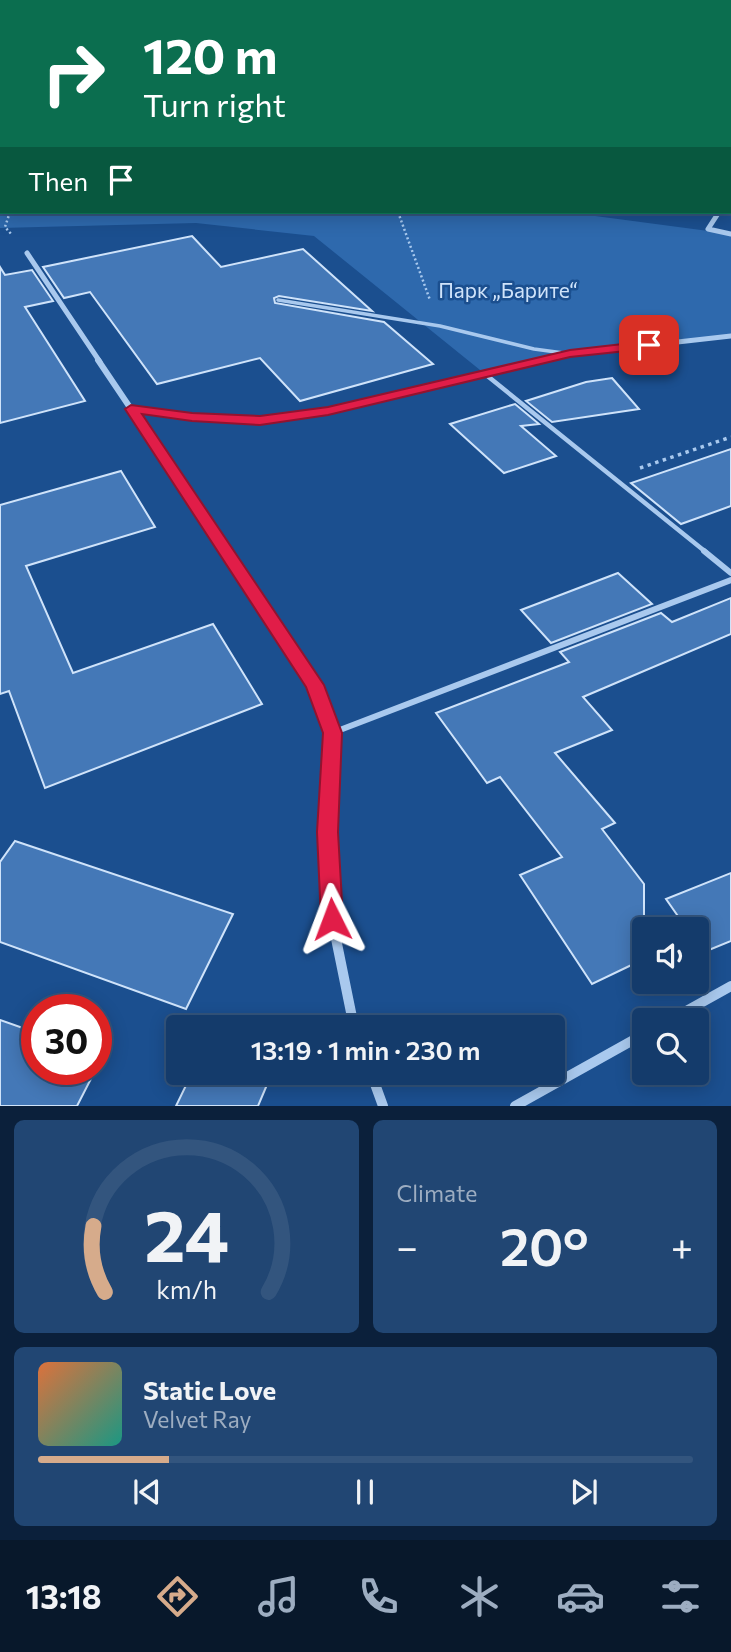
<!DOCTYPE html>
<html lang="en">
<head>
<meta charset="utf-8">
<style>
  :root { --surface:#143b6b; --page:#214673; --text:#f1f3f6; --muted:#9dadc1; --line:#33557e; --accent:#d6ab8b }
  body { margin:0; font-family:Commissioner,sans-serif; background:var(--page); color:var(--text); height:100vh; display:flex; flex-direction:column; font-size:26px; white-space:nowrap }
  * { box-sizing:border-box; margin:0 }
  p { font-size:23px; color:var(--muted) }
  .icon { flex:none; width:38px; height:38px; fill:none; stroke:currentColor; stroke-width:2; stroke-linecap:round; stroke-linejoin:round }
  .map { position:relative; height:1106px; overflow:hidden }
  .sheet { display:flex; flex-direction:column; gap:14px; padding:14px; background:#0b203b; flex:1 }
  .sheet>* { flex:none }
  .top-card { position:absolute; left:0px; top:0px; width:732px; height:214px; box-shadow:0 4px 18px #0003,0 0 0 2px var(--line); background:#0b6e4f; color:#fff; overflow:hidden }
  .buttons { position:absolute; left:632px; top:917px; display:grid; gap:14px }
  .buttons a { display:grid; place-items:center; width:77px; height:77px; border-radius:7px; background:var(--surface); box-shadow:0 4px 18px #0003,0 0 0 2px var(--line); font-size:35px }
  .speed { position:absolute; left:21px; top:994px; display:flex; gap:14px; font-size:35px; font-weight:700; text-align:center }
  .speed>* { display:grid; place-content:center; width:91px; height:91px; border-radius:50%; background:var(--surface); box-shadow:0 4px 18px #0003,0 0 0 2px var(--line); line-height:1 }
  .speed .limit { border:10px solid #d22; background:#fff; color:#111 }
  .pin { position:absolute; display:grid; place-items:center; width:60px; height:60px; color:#fff; margin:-30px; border-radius:14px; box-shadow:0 4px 10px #0006 }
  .me { position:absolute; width:77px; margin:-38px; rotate:357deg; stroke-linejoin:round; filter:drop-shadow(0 0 5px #0008) }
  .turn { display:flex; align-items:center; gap:24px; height:147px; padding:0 28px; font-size:32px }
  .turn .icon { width:91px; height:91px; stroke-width:2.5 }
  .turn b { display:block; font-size:49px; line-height:60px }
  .then { display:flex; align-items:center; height:66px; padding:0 28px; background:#0003; gap:14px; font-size:26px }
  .big { font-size:52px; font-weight:600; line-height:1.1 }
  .sheet .tile { flex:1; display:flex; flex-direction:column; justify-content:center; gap:10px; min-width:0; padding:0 24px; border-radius:10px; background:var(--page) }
  .sheet .dial { align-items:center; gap:0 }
  .dial svg { height:182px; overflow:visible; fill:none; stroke:var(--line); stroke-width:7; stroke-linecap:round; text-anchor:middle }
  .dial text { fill:var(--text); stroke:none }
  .song { display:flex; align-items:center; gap:21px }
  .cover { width:84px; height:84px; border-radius:10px; background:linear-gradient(135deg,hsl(20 70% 55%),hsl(170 70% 35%)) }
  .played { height:7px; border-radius:4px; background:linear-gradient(90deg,var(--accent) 20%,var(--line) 20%) }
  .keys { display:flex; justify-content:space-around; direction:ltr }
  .heat { display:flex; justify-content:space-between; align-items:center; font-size:38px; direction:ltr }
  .sheet .tiles { flex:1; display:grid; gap:14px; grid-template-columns:1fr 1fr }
  .tile:last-child { grid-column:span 2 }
  .trip { position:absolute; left:166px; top:1015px; width:399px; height:70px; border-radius:7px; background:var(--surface); box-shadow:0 4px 18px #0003,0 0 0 2px var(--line); font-weight:600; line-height:70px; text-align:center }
  .tab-bar { display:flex; height:112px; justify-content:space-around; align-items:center; background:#08182b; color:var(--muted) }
  .tab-bar .icon { width:49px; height:49px }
  .tab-bar .current { color:var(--accent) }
  .tab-bar b { font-size:32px; color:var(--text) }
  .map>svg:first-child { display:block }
</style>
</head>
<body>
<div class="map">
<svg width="731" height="1106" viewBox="0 0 731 1106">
  <rect width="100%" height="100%" fill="#1b4f8f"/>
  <path fill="#2e69ad" d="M0 125 2 212H565L731 234V336L571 354 485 374 314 236 196 223 0 228Z"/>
  <g fill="#4478b7" stroke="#cfe3fa" stroke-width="2">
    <path d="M192 236 221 267 303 249 372 311 279 296 274 298 275 303 384 322 433 364 300 401 260 358 157 384 90 292 64 298 43 267Z"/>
    <path d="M0 267 5 275 32 270 53 301 25 307 85 401 0 423Z"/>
    <path d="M612 378 639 409 552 422 526 401 586 382Z"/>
    <path d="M515 404 539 424 521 426 556 456 504 473 450 424Z"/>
    <path d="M731 449V506L681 524 631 483Z"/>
    <path d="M121 471 155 527 26 566 73 673 213 624 262 704 45 788 9 691 0 694V505Z"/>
    <path d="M618 573 652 604 551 643 521 610Z"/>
    <path d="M731 598V634L583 697 612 730 555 753 615 823 602 829 644 884V959L592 984 520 875 562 857 500 777 487 783 436 713 569 662 560 652 661 613 672 622Z"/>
    <path d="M15 841 233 914 186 1009 0 942V862Z"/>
    <path d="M731 873V941L704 952 696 942V929H687L666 899Z"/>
    <path d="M0 1020 37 1033V1069H96L77 1106H0Z"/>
    <path d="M192 1073H272L258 1106H176Z"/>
  </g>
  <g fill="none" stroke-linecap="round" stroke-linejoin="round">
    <g stroke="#a9c9ee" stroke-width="2.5" stroke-dasharray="2 2.5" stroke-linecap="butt">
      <path d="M0 197 2 200"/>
      <path d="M10 212 5 227 12 235"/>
      <path d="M398 212 430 300"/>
    </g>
    <path stroke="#a9c9ee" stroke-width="3.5" stroke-dasharray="3.5 4.5" stroke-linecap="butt" d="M640 468 731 437"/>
    <path stroke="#a9c9ee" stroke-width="3.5" d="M278 300 440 326 534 349 571 354"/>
    <path stroke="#a9c9ee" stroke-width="4.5" d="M485 374 707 553"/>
    <g stroke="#a9c9ee" stroke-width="6">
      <path d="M704 551 731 573"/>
      <path d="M332 733 731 580"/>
    </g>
    <g stroke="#a9c9ee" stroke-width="2.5">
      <path d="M255 0 265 2"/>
      <path d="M570 0 586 2"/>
      <path d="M285 2 289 0"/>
      <path d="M597 2 600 0"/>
    </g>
    <g stroke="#a9c9ee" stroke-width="5">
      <path d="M719 212 708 229 731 234"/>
      <path d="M27 253 100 362"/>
      <path d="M537 362 571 354 731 336"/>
    </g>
    <g stroke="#a9c9ee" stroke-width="6">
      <path d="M98 360 131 409 192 417 260 421 328 411 545 360"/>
      <path d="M131 409 227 553"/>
    </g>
    <path stroke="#a9c9ee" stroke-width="8" d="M226 551 315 685 332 733 329 797"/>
    <g stroke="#a9c9ee" stroke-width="10">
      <path d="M329 795 327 832 332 919 354 1027"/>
      <path d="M670 1020 731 986"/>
      <path d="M371 1073 383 1106"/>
      <path d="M515 1106 644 1034"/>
    </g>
  </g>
  <path fill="#e11d48" stroke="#92132f" stroke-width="2" d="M649 341 655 345 654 348 570 357 328 415 260 425 192 421 142 414 324 685 342 733 338 832 343 919 340 926 332 929 324 926 321 919 317 832 323 733 306 687 125 409 131 405 192 413 260 416 328 407 570 350Z"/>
  <g text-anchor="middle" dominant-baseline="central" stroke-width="5" stroke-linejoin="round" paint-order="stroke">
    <g font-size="21" fill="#cfe3fa" stroke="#1b4f8f">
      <text x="508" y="289">Парк „Барите“</text>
    </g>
  </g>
</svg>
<div class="buttons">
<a><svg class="icon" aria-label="sound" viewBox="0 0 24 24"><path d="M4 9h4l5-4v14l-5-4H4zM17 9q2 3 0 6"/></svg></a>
<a><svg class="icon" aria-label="search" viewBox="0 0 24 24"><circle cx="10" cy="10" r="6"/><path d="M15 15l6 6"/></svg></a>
</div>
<div class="speed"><div class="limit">30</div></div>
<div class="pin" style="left:649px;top:345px;background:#d93025"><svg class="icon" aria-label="arrive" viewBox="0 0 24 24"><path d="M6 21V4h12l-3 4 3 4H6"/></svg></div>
<svg class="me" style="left:332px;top:919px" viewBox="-20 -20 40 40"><path d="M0-17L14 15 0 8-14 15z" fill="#e11d48" stroke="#fff" stroke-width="4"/></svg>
<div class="trip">13:19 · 1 min · 230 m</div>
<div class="top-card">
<div class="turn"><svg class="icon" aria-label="right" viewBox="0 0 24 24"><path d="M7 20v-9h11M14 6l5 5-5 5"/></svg><div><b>120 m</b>Turn right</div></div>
<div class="then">Then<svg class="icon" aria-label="arrive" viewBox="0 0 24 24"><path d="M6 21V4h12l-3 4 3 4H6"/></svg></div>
</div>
</div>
<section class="sheet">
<div class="tiles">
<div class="tile dial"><svg viewBox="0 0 100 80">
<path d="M14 69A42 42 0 1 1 86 69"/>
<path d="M14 69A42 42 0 0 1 9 40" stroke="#d6ab8b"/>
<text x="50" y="56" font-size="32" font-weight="700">24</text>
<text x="50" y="72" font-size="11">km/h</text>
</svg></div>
<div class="tile"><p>Climate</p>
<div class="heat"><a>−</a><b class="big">20°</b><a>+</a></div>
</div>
<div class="tile">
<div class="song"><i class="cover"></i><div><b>Static Love</b><p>Velvet Ray</p></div></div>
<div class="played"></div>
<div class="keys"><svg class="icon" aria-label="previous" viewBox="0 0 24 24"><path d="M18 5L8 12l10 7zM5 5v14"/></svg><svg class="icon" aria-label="pause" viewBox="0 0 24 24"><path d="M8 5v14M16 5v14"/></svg><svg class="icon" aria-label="next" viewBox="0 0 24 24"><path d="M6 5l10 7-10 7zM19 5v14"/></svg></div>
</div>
</div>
</section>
<nav class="tab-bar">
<b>13:18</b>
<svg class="icon current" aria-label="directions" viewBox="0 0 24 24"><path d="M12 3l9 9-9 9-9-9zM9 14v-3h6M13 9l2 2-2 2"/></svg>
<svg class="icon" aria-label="music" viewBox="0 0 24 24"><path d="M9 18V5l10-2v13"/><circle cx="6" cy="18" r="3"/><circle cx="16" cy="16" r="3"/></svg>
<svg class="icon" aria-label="phone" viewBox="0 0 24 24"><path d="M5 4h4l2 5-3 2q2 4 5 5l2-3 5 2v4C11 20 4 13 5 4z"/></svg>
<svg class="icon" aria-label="climate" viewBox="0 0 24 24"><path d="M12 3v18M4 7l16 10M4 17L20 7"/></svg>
<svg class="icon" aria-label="car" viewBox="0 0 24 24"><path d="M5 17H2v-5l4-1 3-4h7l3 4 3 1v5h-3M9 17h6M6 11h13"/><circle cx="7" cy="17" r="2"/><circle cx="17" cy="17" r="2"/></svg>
<svg class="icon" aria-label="filters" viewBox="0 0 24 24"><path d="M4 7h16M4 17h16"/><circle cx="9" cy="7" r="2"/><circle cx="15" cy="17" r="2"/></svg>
</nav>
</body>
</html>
